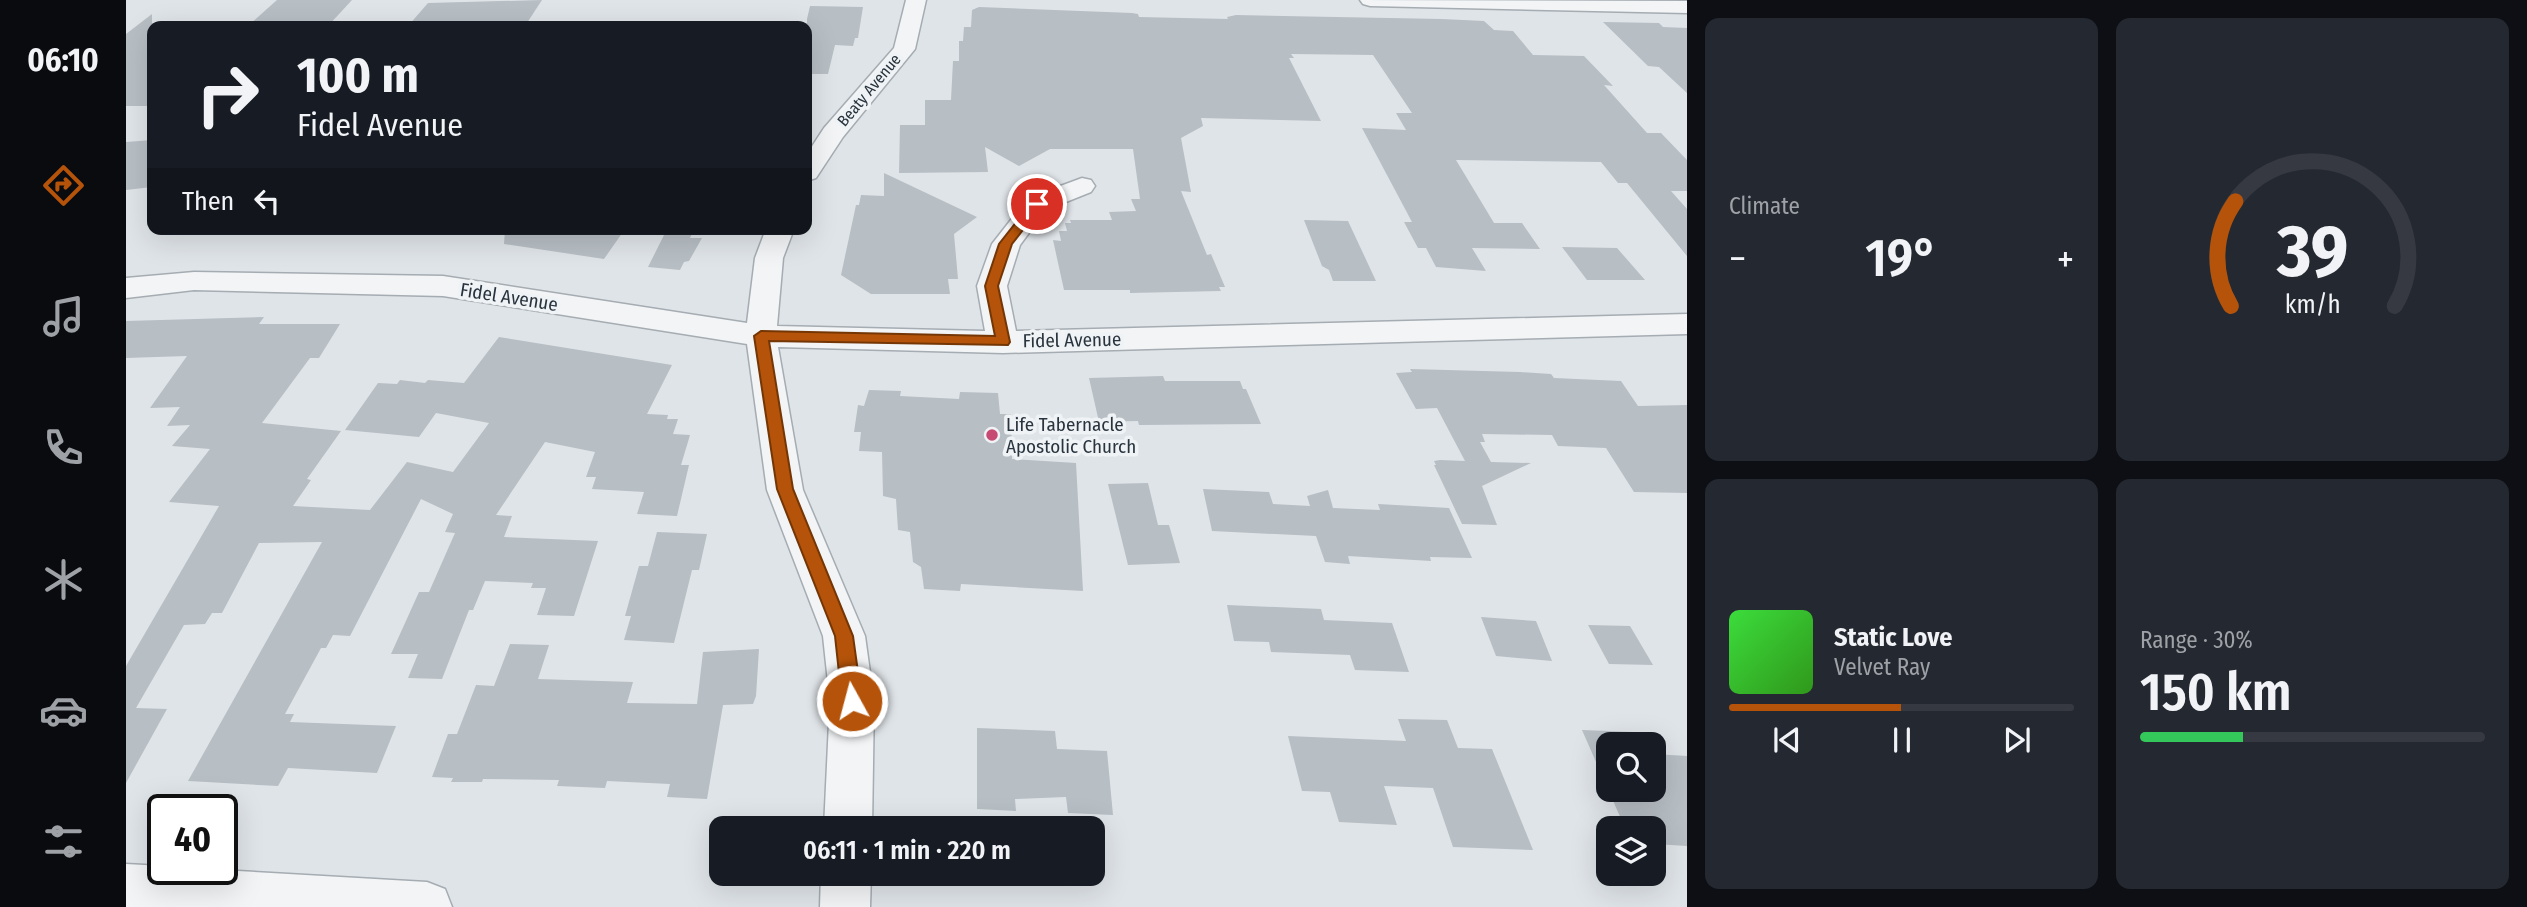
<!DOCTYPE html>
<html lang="en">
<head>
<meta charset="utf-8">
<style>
  :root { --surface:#171b24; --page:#242831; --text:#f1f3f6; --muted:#9ea1a6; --line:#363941; --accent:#b45309 }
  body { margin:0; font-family:"Fira Sans Condensed",sans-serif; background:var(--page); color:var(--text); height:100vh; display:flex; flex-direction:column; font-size:26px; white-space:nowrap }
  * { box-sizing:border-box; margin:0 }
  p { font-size:23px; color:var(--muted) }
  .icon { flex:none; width:38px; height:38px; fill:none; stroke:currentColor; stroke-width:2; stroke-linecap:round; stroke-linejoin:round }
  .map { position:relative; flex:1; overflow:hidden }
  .panel { display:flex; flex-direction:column; gap:18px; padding:18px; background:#0d0f14; width:840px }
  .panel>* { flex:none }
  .top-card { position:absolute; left:21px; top:21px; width:665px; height:214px; border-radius:14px; box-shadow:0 7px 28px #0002; background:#171b24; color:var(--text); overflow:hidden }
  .fabs { position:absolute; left:1470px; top:732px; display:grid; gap:14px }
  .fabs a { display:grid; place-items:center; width:70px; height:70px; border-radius:14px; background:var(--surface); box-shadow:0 7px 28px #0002; font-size:35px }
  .speed { position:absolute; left:21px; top:794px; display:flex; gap:14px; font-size:35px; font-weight:700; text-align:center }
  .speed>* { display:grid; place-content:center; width:91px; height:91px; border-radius:50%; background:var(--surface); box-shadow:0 7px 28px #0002; line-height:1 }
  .speed .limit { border:4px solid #111; border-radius:10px; background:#fff; color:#111 }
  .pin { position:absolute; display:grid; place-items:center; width:60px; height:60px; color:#fff; margin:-30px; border:4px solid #fff; border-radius:50%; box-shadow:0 2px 7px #0007 }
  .me { position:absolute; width:77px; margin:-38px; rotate:353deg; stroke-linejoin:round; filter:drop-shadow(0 0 5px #0008) }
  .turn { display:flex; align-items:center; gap:24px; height:147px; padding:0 35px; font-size:32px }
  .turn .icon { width:91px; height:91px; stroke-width:2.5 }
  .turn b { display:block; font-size:49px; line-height:60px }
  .then { display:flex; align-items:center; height:66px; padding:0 35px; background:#0003; gap:14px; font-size:26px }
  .big { font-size:52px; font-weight:600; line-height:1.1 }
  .panel .card { flex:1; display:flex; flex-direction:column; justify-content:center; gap:10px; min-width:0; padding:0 24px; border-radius:14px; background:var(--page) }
  .panel .dial { align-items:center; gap:0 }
  .dial svg { height:182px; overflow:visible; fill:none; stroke:var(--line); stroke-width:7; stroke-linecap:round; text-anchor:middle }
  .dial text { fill:var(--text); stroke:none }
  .song { display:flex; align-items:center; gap:21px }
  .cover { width:84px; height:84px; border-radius:10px; background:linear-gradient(135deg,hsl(120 70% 55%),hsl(110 70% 35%)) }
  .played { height:7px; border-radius:4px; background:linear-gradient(90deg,var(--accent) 50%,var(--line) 50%) }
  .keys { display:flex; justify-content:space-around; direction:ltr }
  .heat { display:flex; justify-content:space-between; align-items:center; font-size:38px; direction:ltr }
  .charge { height:10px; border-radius:5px; background:linear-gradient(90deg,#34c759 30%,var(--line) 0) }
  .panel .tiles { flex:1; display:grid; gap:18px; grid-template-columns:repeat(2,1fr) }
  .trip { position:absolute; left:583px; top:816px; width:396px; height:70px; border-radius:14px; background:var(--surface); box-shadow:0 7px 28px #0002; font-weight:600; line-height:70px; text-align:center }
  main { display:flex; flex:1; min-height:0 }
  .tab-bar { display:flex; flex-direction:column; width:126px; justify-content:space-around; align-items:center; background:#090b0e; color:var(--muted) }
  .tab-bar .icon { width:49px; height:49px }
  .tab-bar .active { color:var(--accent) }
  .tab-bar b { font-size:32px; color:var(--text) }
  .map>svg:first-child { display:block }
</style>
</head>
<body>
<main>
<nav class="tab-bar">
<b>06:10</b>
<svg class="icon active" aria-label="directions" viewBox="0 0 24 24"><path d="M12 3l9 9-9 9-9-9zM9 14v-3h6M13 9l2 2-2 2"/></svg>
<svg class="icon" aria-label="music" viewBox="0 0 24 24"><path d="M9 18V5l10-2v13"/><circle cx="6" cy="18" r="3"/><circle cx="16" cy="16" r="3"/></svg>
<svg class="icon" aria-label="phone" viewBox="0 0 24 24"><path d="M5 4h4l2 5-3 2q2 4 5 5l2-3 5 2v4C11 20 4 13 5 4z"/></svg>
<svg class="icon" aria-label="climate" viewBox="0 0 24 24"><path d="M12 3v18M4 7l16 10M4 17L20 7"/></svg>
<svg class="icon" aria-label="car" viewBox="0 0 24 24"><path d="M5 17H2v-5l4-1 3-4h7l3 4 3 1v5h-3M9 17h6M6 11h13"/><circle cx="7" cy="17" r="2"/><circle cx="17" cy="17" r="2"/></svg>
<svg class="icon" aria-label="filters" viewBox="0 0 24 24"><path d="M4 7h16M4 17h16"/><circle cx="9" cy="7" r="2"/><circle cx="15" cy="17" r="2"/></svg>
</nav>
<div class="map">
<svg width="1561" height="907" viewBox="0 0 1561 907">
  <rect width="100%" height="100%" fill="#dfe4e8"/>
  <g fill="#b7bec4">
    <path d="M151 0H226L202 26H122Z"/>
    <path d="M416 0 399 26H282L302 3Z"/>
    <path d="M684 6 737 7 732 38H729L727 46 709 45 702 74H681V19Z"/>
    <path d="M853 7 1006 13 1012 14 1013 17 1102 19 1101 17 1110 15 1316 19 1358 21 1368 30 1387 31 1407 55 1458 56 1487 86 1478 85 1521 133H1535L1561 160V191H1545L1561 209V256L1501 183H1492L1475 162 1330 160 1368 223H1396L1414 249 1346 248 1360 271 1310 267 1300 248H1292L1278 222H1286L1236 128 1280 130 1270 113H1286L1247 55 1165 54 1168 58H1163L1195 121 1075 118 1077 126 1055 138 1065 192 1055 191 1081 255 1085 254 1099 287H1093L1095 291 1004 293V290H938L927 240 935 241 933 231H941L939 223H945L944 220H986L983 212 1010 211 1005 199H1014L1007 149H924L893 166 859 147 862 172 773 173 774 125H799V100H825L827 61H833V41H837L838 27H845L846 10Z"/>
    <path d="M26 14V106H0V34Z"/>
    <path d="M1477 22 1533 23 1537 27 1561 28V93L1533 67 1522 66Z"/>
    <path d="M26 140V187L0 190V142Z"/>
    <path d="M758 173 851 217 828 234 832 279H822L824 294H745L715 275 730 205H733L735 195 758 196Z"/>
    <path d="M1178 220 1222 221 1250 281H1207L1203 270 1196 266Z"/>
    <path d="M379 229H499L478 259 378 244Z"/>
    <path d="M541 229H568L564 238H576L563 261 558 262 554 270 522 267Z"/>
    <path d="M1436 247 1491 248 1519 280H1461Z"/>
    <path d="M138 317 133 324H214L193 358H184L136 423 215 431 181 479 185 480 167 506 244 510 281 462 327 472 363 423 310 413 293 437 219 430 252 383 271 384 274 380 299 383 302 380 338 383 373 337 546 365 521 414 542 415 541 419H552L547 434 564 435 555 465H563L551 516 511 514 518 492 466 489 470 477H460L469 452 419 442 370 515 386 516 378 537 472 541 448 616 411 615 420 588H405L407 583 359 581 347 610H343L316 679 282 678 292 654H265L293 592H303L329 533 319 532 327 514 295 499 224 636 207 635 200 648H195L159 714H168L164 722 270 726 251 773 162 768 152 786 62 781 196 542 133 543 96 613H86L79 624 58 625 10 708 41 709 0 783V666L93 506 43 502 84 449 46 446 64 425 41 426 54 407 24 408 61 356 0 358V321Z"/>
    <path d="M1284 369 1394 372 1425 374 1428 378 1495 381 1512 406 1561 405V493L1508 492 1480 448 1432 446 1426 435 1356 434 1359 442H1354L1365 462 1405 463 1356 486 1371 525 1336 524 1308 465H1310L1308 461 1314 460 1339 461 1311 408 1290 409 1270 373 1286 372Z"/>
    <path d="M1037 376 1039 381H1114L1117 389H1120L1135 424 1013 425 1012 421 973 422 963 378Z"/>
    <path d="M743 390 775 391 774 396 833 399 834 392 872 393 874 414H885L886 459 950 463 957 591 835 584 834 591 798 589 795 567 787 562 784 532 772 530 770 499 757 496 756 452 733 451 735 432H728L732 405 738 406Z"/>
    <path d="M1022 483 1032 525H1043L1054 563 1002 565 982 484Z"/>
    <path d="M1077 489 1143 492 1147 504 1184 506 1181 496 1202 490 1207 508 1254 510 1252 504 1323 508 1346 558 1304 557 1305 561 1222 556 1224 564 1199 562 1190 536 1086 531Z"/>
    <path d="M531 532 581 534 573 570H566L548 643 498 640 505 616H499L513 566H522Z"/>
    <path d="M1101 605 1195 609 1198 620 1266 623 1283 672 1229 670 1224 655 1145 652 1143 642 1108 641Z"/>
    <path d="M1355 617 1410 621 1426 661 1370 656Z"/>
    <path d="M1462 625 1504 626 1527 665 1483 664Z"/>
    <path d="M384 644 423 645 412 679 507 682 501 703 571 704 577 652 633 649 630 696 627 704 597 705 581 799 541 797 544 784 481 781 479 788 431 786 433 780 357 779 356 782H325L327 778 306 777 322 734H331L350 685 368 686Z"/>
    <path d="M1272 719 1321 720 1332 748 1366 749 1407 850 1327 847 1307 788 1258 786 1271 825 1213 822 1204 792 1176 791 1162 736 1280 741Z"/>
    <path d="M851 728 929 731 931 749 981 751 987 815 942 813 940 797 889 799 890 811 851 809Z"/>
    <path d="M1456 730 1508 732 1514 744H1482V789H1528V754L1561 756V846L1528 844V828H1499Z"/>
  </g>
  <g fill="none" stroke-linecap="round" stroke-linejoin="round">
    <g stroke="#a5acb2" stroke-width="3">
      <g id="minor">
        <path d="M780 0H800L789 49 717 137 690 178 681 181V154L698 128 768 48Z"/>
        <path d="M1234 0 1561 1V13L1244 6 1237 4Z"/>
        <path d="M956 178 965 180 969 186 965 192 920 210 894 245 881 286 890 331 1561 314V334L877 353 652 347 677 490 739 636 748 701 746 828H698L704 701 697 636 641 490 621 344 317 296 68 290 0 298V278L68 272 317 276 621 323 629 258 640 229H668L657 258 651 326 859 331 851 286 866 244 902 198Z"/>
        <path d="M0 864 37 866V870H94L301 882 319 889 326 907H0Z"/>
        <path d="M695 873H745L744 907H694Z"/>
      </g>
    </g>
    <use href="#minor" fill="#f2f4f6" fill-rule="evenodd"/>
  </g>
  <path fill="#b45309" stroke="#753606" stroke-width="2" d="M911 200 917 204 886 244 872 286 884 342 882 345 643 341 667 489 727 636 736 701 733 708 726 711 719 708 716 701 709 636 651 489 628 336 635 331 869 336 859 286 873 244 907 201Z"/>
  <circle fill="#c74a72" stroke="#eff3f5" stroke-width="2.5" cx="866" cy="435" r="7"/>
  <g text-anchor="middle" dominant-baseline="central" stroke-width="7" stroke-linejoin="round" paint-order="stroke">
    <g font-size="16" fill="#29343e" stroke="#eff3f5">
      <text transform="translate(743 90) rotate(-50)">Beaty Avenue</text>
    </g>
    <g font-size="19" fill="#29343e" stroke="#eff3f5">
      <text transform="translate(383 297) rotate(9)">Fidel Avenue</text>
      <text transform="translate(946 340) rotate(-1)">Fidel Avenue</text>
    </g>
    <g font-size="19" fill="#29343e" stroke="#eff3f5" text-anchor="start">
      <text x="880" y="424">Life Tabernacle<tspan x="880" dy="22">Apostolic Church</tspan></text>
    </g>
  </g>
</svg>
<div class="fabs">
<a><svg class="icon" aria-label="search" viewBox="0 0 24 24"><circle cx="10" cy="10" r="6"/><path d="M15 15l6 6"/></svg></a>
<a><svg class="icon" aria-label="layers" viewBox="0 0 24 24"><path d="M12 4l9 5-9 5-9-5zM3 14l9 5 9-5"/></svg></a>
</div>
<div class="speed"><div class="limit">40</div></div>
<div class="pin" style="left:911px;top:204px;background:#d93025"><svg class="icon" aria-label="arrive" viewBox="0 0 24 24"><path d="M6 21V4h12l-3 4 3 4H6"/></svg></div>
<svg class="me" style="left:726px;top:701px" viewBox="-20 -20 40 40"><circle r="17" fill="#b45309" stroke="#fff" stroke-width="3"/><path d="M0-11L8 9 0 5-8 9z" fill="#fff"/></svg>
<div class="trip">06:11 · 1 min · 220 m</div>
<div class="top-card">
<div class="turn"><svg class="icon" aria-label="right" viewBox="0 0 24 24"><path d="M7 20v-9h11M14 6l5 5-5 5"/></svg><div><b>100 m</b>Fidel Avenue</div></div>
<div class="then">Then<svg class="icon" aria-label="left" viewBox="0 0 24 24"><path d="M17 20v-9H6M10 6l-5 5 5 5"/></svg></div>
</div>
</div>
<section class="panel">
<div class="tiles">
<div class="card"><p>Climate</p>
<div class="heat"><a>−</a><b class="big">19°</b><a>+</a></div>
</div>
<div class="card dial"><svg viewBox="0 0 100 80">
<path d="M14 69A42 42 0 1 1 86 69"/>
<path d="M14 69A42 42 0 0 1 16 23" stroke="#b45309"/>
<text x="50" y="56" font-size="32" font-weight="700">39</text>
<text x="50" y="72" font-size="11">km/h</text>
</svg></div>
<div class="card">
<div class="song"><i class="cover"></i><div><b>Static Love</b><p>Velvet Ray</p></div></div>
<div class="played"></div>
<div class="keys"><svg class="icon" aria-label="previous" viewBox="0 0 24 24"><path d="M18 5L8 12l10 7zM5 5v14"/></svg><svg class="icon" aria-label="pause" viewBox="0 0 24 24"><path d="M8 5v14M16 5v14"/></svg><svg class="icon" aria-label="next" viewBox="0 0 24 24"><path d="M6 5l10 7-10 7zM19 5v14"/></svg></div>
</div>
<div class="card"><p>Range · 30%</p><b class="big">150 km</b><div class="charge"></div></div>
</div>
</section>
</main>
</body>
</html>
